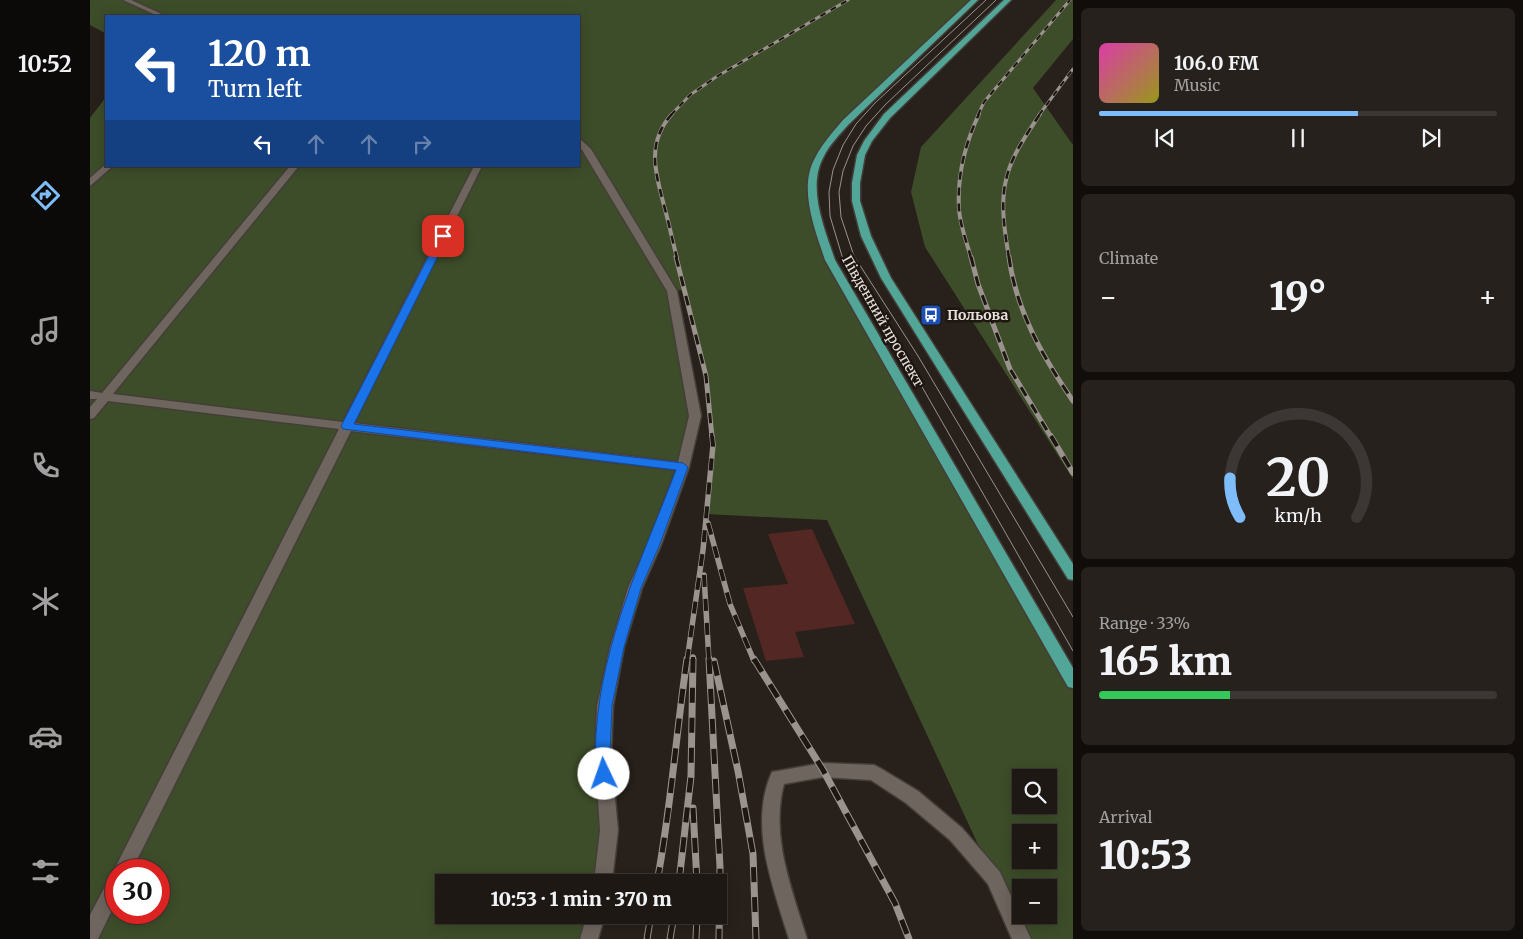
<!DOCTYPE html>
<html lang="en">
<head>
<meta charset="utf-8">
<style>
  :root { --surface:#1e1814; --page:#26211d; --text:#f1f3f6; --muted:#a1a0a0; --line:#3c3734; --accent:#7fbdfa }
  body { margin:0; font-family:Merriweather,serif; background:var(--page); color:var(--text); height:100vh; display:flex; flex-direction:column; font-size:19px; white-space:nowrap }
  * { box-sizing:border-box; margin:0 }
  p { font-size:16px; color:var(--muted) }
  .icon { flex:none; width:28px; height:28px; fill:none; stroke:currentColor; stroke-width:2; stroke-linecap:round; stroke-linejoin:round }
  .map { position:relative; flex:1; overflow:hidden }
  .drawer { display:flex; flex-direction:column; gap:8px; padding:8px; background:#100d0b; width:450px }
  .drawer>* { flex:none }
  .top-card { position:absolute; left:15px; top:15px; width:475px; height:152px; border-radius:0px; box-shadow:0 2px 12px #0003,0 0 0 1px var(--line); background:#1a4fa0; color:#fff; overflow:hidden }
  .controls { position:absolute; left:922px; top:769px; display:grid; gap:10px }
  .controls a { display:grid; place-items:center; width:45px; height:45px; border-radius:0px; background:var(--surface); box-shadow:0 2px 12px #0003,0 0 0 1px var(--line); font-size:25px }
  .speed { position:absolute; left:15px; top:859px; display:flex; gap:10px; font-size:25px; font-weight:700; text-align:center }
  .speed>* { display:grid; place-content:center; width:65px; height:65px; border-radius:50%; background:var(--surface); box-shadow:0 2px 12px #0003,0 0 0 1px var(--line); line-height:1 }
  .speed .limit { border:8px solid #d22; background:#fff; color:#111 }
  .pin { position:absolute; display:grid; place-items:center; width:42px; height:42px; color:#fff; margin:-21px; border-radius:10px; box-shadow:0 2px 8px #0006 }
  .me { position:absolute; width:55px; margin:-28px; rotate:357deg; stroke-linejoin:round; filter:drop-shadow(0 0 4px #0008) }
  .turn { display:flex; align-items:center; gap:18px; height:105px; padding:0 20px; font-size:22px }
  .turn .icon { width:65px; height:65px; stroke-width:2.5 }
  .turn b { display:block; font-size:35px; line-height:42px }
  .lanes { display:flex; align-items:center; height:48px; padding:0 20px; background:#0003; justify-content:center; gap:25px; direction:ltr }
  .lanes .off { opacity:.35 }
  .big { font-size:38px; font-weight:800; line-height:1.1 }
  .drawer .widget { flex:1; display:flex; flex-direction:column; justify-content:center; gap:8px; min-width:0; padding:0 18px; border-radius:8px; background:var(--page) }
  .drawer .dial { align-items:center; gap:0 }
  .dial svg { height:130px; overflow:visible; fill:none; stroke:var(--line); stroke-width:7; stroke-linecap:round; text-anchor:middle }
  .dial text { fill:var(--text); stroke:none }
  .song { display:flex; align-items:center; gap:15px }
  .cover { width:60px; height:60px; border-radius:8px; background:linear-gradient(135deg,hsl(320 70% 55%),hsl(60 70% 35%)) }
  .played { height:5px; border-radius:2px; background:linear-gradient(90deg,var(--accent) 65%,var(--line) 65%) }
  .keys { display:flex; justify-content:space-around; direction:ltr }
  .heat { display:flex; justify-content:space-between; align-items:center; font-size:28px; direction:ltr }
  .charge { height:8px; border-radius:4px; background:linear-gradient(90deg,#34c759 33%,var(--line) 0) }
  .trip { position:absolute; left:345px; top:874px; width:292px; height:50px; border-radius:0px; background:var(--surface); box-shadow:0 2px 12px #0003,0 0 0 1px var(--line); font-weight:800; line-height:50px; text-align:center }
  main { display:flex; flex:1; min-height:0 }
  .dock { display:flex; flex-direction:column; width:90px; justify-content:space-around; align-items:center; background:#0c0a08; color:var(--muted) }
  .dock .icon { width:35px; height:35px }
  .dock .active { color:var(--accent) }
  .dock b { font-size:22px; color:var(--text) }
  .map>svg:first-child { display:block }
</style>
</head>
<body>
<main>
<nav class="dock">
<b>10:52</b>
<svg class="icon active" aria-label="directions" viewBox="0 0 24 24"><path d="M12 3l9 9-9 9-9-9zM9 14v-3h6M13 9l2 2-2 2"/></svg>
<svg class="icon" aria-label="music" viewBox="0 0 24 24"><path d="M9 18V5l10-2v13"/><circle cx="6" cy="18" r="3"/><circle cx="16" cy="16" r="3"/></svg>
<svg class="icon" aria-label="phone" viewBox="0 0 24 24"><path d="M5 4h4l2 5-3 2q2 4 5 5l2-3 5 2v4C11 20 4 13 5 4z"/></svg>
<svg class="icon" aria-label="climate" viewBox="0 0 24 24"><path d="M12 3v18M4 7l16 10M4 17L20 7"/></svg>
<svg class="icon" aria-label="car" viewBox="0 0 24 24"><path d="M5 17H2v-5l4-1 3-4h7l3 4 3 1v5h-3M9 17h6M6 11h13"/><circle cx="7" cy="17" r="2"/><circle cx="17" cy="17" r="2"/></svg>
<svg class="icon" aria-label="filters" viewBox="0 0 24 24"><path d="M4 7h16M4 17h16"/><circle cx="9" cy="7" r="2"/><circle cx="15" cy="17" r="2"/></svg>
</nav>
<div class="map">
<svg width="983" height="939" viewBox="0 0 983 939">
  <rect width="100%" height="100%" fill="#28201a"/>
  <g fill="#3d4d29" fill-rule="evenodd">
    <path d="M0 0H885L756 122 728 160 724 189 740 260 983 682V939H932L737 520 616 514C618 491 622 468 623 445 624 396 609 336 594 290L582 291 605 416 515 706 519 830 513 882H354V915H506L499 939H0V118L16 97V166H489V16H16V37L15 33 0 25ZM931 778H959V805H931ZM931 832H959V860H931ZM26 870H69V912H26ZM931 888H959V915H931Z"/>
    <path d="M966 0H983V39L943 88 983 145V479L835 247 821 192 831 147Z"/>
  </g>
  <path fill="#532724" d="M722 529 765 624 705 632 714 657 676 661 653 588 698 584 678 534Z"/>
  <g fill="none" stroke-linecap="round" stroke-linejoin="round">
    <g stroke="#443e39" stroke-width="3">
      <g id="minor">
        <path d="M33 0H41L76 16H68Z"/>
        <path d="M489 138 501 149 587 291 611 416 599 467 571 545 552 588 534 647 523 706 521 756 528 830 522 882H504L510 830 505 756 507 706 520 647 538 588 557 545 586 470 261 431 42 870H26V902L8 939H0V915L20 877 26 874 24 870 27 864 249 429 18 401 4 418 0 419V407L7 399H0V391L12 393 200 166H209L23 394 253 422 384 166H392L264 423 588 462 599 416 577 291 489 145Z"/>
        <path d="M16 164V166H23L0 186V178Z"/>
        <path d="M733 763 784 765 790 768 828 791 872 828 910 872 941 939H922L898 884 860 840 816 803 781 780 733 777 694 784C680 836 702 889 717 939H699C683 886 658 825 682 772Z"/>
        <path d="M497 915H515L508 939H490Z"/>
      </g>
    </g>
    <g stroke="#443e39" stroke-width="3">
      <g id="major">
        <path d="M881 0H888L759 124C750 134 739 145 733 158 717 189 735 230 745 260L983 668V688L978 687 735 260C725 230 708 188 725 158 732 144 743 132 753 120Z"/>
        <path d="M914 0H921L800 118 782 141 775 155 770 183V201L781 236 801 278 983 564V580L978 579 791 278 771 236 762 201V183L767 155 774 141 794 114Z"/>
      </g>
    </g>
    <use href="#minor" fill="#6e655e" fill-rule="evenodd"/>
    <use href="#major" fill="#52a697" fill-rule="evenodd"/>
    <g stroke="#99928d" stroke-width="1">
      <path d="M896 0 785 103 766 124 753 145 743 170 739 192 740 216 752 256 815 357 983 651"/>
      <path d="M906 0 795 105 776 126 763 146 753 171 749 192 751 217 764 256 828 356 983 617"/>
    </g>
    <g stroke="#99928d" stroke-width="3">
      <g id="rail-far4">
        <path d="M581 115 600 95 626 77 758 0"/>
        <path d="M888 115 894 102 980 0"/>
        <path d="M949 115 983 69"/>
      </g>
    </g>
    <g stroke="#99928d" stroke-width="4">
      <g id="rail-far3">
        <path d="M582 114C554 145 567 177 576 213 580 228 583 243 587 258"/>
        <path d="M881 258C877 243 870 225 869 209 867 175 875 144 889 114"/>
        <path d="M919 258C915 234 910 204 916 180 921 156 937 134 950 114"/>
      </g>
    </g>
    <g stroke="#99928d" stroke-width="5">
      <g id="rail-far2">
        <path d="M586 257 616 376 622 437"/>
        <path d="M881 257 888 284 920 369 961 437"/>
        <path d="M919 257C926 311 953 357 983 401"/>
      </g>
    </g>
    <g stroke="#99928d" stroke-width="5.5">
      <g id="rail-far1">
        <path d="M961 436 983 473"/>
        <path d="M618 523 640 604 664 661"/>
        <path d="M614 575 619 661"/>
        <path d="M597 661 613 550 623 445 622 436"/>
        <path d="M603 661V657"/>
      </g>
    </g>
    <g stroke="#99928d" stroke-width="7">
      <g id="rail">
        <path d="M619 659 630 867 629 939"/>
        <path d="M664 659 733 770 805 903 819 939"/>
        <path d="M624 661 648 771 663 854 666 939"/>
        <path d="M603 808 607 882"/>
        <path d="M567 882C581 808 586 734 597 659"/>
        <path d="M589 882 601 776 603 659"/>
        <path d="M557 939 561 915"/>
        <path d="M580 939 584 915"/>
        <path d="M606 939 607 915"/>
      </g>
    </g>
    <use href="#rail-far4" stroke="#1e1711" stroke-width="2" stroke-dasharray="6" stroke-linecap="butt"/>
    <use href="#rail-far3" stroke="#1e1711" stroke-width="2.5" stroke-dasharray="8" stroke-linecap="butt"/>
    <use href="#rail-far2" stroke="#1e1711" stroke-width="3" stroke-dasharray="10" stroke-linecap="butt"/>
    <use href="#rail-far1" stroke="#1e1711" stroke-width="4" stroke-dasharray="12" stroke-linecap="butt"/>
    <use href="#rail" stroke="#1e1711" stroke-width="5" stroke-dasharray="15" stroke-linecap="butt"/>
  </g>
  <path fill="#1a73e8" stroke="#114b97" d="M353 233 358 236 264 424 593 463 598 467 570 544 551 588 534 647 522 706 520 756 522 774 519 779 514 781 509 779C503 766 506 748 506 734 512 640 553 557 586 470L253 429 251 426 349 236Z"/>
  <defs>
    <g id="bus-square" transform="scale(1.125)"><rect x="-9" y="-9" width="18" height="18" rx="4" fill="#1a4fb4" stroke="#1e1711"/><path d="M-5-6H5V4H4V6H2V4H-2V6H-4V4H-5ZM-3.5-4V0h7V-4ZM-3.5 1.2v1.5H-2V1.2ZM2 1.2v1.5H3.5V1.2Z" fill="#fff"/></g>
  </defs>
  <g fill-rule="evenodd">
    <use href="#bus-square" x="841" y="315"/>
  </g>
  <g text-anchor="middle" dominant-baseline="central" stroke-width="5" stroke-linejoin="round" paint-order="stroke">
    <g font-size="14" font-weight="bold" fill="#e7e1dd" stroke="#1e1711" text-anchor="start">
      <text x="857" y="315">Польова</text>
    </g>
    <g font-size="14" fill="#e7e1dd" stroke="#1e1711">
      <text transform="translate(793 321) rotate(60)">Південний проспект</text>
    </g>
  </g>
</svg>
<div class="controls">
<a><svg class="icon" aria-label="search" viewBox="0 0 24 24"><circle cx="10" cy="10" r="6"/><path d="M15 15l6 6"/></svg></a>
<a>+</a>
<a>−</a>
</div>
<div class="speed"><div class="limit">30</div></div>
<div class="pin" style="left:353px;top:236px;background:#d93025"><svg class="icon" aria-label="arrive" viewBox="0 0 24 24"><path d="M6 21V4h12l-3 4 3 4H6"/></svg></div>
<svg class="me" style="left:514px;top:774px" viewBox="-20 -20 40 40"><circle r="19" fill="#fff"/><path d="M0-13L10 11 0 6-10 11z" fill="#1a73e8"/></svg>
<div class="trip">10:53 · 1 min · 370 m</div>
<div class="top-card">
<div class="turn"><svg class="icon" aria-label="left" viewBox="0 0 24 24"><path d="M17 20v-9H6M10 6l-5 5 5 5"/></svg><div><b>120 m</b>Turn left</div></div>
<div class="lanes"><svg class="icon" aria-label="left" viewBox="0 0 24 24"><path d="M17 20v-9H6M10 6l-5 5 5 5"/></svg><svg class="icon off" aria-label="ahead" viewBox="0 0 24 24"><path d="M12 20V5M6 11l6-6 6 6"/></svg><svg class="icon off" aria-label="ahead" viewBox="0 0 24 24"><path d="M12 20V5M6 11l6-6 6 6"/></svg><svg class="icon off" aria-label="right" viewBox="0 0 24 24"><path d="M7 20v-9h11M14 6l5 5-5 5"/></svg></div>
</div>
</div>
<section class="drawer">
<div class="widget">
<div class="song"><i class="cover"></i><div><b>106.0 FM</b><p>Music</p></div></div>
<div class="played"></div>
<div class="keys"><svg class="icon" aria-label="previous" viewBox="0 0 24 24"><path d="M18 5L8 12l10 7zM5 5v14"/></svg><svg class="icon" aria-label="pause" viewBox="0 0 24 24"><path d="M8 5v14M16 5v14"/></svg><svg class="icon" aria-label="next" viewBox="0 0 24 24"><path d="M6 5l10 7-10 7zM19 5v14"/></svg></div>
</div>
<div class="widget"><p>Climate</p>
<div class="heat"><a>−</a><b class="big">19°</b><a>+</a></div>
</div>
<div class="widget dial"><svg viewBox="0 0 100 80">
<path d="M14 69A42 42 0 1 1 86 69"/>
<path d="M14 69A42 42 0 0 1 8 45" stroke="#7fbdfa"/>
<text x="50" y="56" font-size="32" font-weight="700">20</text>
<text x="50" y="72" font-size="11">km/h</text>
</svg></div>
<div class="widget"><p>Range · 33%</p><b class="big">165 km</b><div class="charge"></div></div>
<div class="widget"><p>Arrival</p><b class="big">10:53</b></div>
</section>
</main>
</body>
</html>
